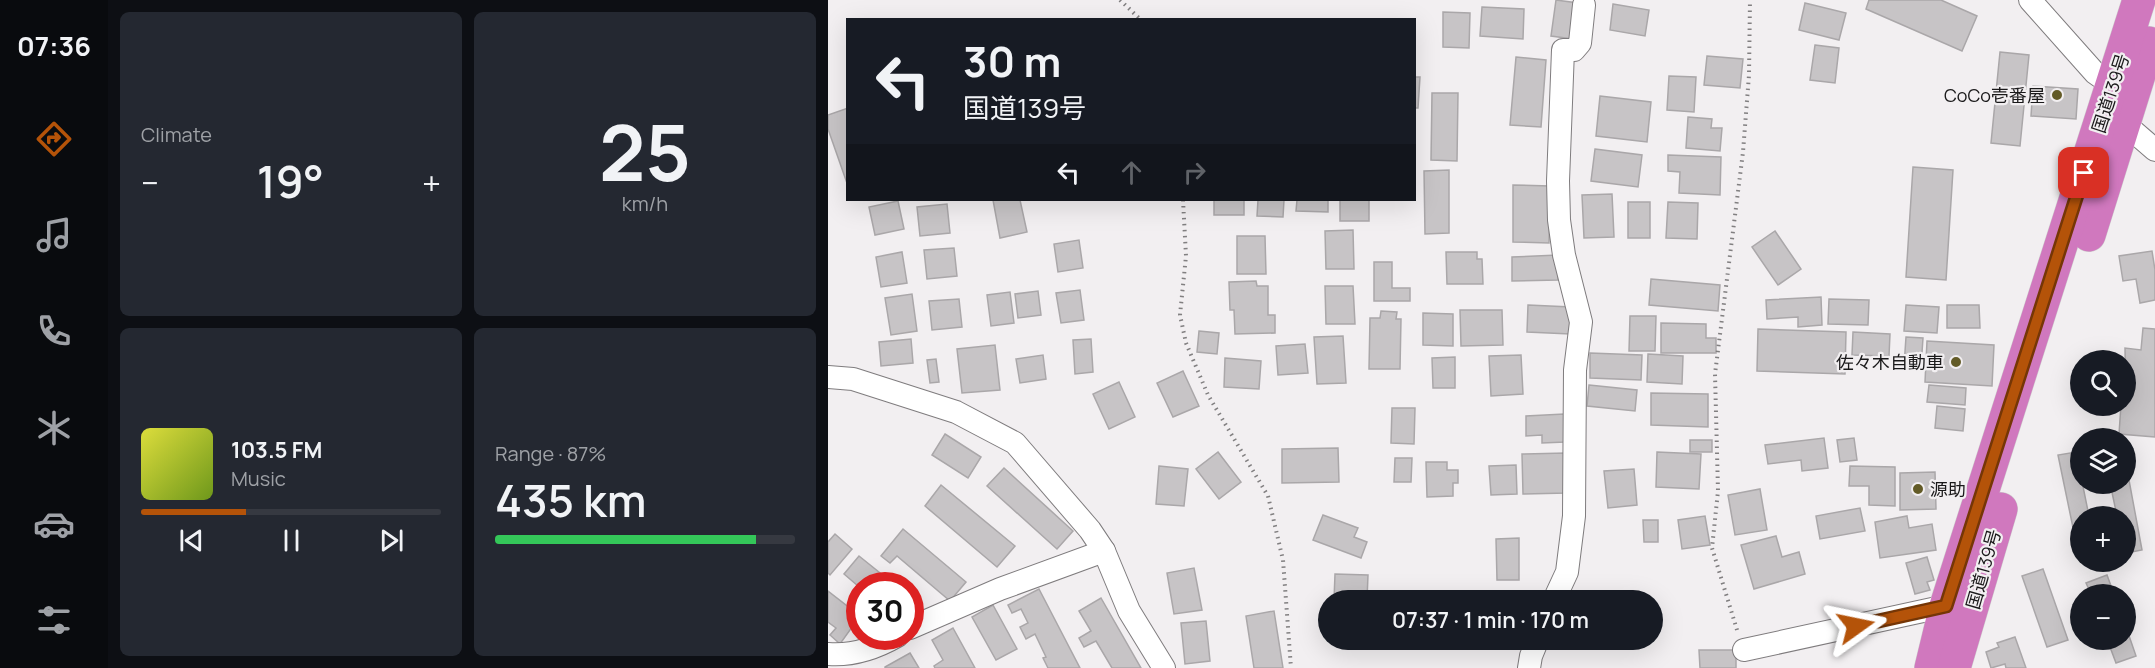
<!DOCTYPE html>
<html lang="en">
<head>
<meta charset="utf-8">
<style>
  :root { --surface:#171b24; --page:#242831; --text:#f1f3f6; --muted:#9ea1a6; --line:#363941; --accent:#b45309 }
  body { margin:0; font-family:Manrope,"Noto Sans JP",sans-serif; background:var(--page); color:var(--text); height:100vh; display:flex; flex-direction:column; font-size:22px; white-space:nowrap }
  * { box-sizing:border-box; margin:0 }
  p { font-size:20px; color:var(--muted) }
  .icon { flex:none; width:33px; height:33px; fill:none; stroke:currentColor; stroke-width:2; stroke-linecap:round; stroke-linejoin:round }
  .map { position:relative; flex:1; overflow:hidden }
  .details { display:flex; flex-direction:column; gap:12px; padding:12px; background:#0d0f14; width:720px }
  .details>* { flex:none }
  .top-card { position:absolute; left:18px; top:18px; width:570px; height:183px; border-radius:0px; box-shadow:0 6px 24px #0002; background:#171b24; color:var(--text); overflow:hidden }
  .buttons { position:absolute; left:1242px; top:350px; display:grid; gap:12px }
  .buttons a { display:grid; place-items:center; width:66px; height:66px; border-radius:50%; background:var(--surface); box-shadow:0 6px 24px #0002; font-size:30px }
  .speed { position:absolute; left:18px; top:572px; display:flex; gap:12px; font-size:30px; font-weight:700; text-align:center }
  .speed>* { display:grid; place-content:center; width:78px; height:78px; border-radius:50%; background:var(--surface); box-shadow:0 6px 24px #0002; line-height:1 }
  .speed .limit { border:9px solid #d22; background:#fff; color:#111 }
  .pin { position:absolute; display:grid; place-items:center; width:51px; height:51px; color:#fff; margin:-26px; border-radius:12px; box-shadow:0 3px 9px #0006 }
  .me { position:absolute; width:66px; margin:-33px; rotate:78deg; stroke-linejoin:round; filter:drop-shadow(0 0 4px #0008) }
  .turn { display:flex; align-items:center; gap:21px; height:126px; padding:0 18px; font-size:27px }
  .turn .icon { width:78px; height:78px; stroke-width:2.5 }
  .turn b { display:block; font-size:42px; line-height:51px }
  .lanes { display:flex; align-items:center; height:57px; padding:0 18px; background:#0003; justify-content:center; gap:30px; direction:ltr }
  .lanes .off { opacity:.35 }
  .big { font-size:45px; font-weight:600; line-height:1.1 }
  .details .widget { flex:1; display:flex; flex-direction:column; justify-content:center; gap:9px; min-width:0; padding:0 21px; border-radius:9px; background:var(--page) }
  .details .dial { align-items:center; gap:0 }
  .dial b { font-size:78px; line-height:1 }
  .song { display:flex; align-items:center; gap:18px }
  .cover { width:72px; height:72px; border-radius:9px; background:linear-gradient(135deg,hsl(60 70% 55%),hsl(80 70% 35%)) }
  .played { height:6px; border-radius:3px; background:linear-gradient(90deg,var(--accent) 35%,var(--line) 35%) }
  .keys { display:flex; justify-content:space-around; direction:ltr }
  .heat { display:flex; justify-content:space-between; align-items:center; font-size:33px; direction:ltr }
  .charge { height:9px; border-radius:4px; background:linear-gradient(90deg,#34c759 87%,var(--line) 0) }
  .details .tiles { flex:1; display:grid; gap:12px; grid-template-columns:repeat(2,1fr) }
  .trip { position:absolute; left:490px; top:590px; width:345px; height:60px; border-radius:30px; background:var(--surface); box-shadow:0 6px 24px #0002; font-weight:600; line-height:60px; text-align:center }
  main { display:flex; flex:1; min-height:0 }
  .menu { display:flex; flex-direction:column; width:108px; justify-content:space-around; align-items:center; background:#090b0e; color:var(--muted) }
  .menu .icon { width:42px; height:42px }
  .menu .active { color:var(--accent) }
  .menu b { font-size:27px; color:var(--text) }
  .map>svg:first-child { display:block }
</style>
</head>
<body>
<main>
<nav class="menu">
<b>07:36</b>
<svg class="icon active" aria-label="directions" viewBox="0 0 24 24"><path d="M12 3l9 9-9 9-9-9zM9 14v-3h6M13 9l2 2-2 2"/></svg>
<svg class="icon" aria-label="music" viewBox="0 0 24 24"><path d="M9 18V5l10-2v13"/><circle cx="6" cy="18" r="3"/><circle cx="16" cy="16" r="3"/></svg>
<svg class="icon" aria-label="phone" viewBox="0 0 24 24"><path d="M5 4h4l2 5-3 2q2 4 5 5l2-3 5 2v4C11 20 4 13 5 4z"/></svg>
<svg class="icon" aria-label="climate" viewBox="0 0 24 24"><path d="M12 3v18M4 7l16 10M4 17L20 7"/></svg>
<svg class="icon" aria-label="car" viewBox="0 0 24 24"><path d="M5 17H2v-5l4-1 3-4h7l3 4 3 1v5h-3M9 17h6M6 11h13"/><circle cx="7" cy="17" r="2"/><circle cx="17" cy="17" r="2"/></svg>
<svg class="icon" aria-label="filters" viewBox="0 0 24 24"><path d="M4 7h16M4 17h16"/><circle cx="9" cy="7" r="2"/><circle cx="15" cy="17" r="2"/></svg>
</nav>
<section class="details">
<div class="tiles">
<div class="widget"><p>Climate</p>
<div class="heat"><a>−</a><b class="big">19°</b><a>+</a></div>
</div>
<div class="widget dial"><b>25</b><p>km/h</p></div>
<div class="widget">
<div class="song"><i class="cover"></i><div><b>103.5 FM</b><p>Music</p></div></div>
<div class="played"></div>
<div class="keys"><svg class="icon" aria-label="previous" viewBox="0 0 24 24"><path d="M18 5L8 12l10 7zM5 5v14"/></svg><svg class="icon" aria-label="pause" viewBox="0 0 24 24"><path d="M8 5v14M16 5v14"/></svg><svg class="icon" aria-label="next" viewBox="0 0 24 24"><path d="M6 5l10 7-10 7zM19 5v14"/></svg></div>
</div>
<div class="widget"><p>Range · 87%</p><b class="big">435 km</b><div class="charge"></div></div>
</div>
</section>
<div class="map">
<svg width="1327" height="668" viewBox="0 0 1327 668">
  <rect width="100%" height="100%" fill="#f2eff1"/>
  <g fill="#c7c4c6" stroke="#aaa7a9" stroke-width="1.5">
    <path d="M728 0 750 3 745 39 723 36Z"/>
    <path d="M1041 0H1113L1149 16 1134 51 1038 9Z"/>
    <path d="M977 3 1018 13 1011 40 971 30Z"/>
    <path d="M785 4 821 10 817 36 782 30Z"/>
    <path d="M654 7 696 9 695 39 652 36Z"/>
    <path d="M615 12 642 13 641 48 615 47Z"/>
    <path d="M987 45 1011 48 1007 83 982 80Z"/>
    <path d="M1172 52 1201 55 1192 146 1163 143Z"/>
    <path d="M879 56 915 59 912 88 876 85Z"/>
    <path d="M688 57 718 60 713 127 682 125Z"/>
    <path d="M841 76 868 77 866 112 839 110Z"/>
    <path d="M586 77H592L590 108H586Z"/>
    <path d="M1205 86 1250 89 1248 119 1203 116Z"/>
    <path d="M604 93H630L629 161 603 160Z"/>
    <path d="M772 96 823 102 819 142 768 136Z"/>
    <path d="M20 108V186L0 129V115Z"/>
    <path d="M860 117 884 119 883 128H894L892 151 858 148Z"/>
    <path d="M767 149 814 155 810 187 763 181Z"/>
    <path d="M840 155 893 157 892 195 851 193 852 172 840 171Z"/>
    <path d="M1085 167 1125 170 1118 280 1078 277Z"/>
    <path d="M621 170V233L597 234 596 171Z"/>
    <path d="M685 185 722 186 721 243 685 242Z"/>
    <path d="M784 194 786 237 756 238 754 195Z"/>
    <path d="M165 200H192L199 232 172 238Z"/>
    <rect x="386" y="200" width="30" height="15"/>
    <path d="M430 200H456L455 217 429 216Z"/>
    <path d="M469 200H500V212L468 211Z"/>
    <rect x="512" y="200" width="29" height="21"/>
    <path d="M70 201 76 229 47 235 41 207Z"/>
    <rect x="800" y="202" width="22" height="36"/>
    <path d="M840 202 870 203 869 239 838 238Z"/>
    <path d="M119 204 122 233 92 236 89 207Z"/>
    <path d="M525 230 526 269H498L497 231Z"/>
    <path d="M947 231 973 269 950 285 924 247Z"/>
    <path d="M409 236H437L438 274H409Z"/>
    <path d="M251 240 255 268 230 272 226 244Z"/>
    <path d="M126 248 129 276 99 279 96 250Z"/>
    <path d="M1324 251 1327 270V300L1312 303 1308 279 1295 281 1291 256Z"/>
    <path d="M74 252 79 283 53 287 48 257Z"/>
    <path d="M618 252H649V259H654L655 284H619Z"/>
    <path d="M730 255V280L684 281V257Z"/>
    <path d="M546 262H564V288H582V301H546Z"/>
    <path d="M823 279 892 285 890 311 821 305Z"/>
    <path d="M428 281 429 286H440V315H447V333L407 334 406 310H402L401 282Z"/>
    <path d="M497 286H525L527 324H498Z"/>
    <path d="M252 290 256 320 233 323 228 293Z"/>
    <path d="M210 291 213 315 190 318 187 294Z"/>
    <path d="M182 292 186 323 163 326 159 295Z"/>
    <path d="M84 294 89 331 63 335 57 298Z"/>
    <path d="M993 297 994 325 970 327V317L939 319 938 300Z"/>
    <path d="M131 299 134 327 104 330 101 301Z"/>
    <path d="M1001 299 1041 300 1040 325 1000 324Z"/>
    <path d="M700 305 743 307 742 334 699 332Z"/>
    <path d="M1078 305 1111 307 1109 333 1076 331Z"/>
    <path d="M1119 305H1151L1152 328H1119Z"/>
    <path d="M632 310H674L675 345 633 346Z"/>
    <path d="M553 311 569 312 568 319H573L572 369H541L542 318H552Z"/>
    <path d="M595 313 625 314V346L595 345Z"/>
    <path d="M802 316H828L827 351H801Z"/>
    <path d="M833 323 878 324V338H888V353H833Z"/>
    <path d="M1315 328 1327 329V437L1291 434 1293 405H1298L1297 348 1313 350Z"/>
    <path d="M930 329 1018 332 1017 374 929 371Z"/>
    <path d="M371 331 391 333 389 354 369 352Z"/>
    <path d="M1025 332 1062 334 1061 356 1024 355Z"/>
    <path d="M515 336 518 383 489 384 486 337Z"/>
    <path d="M1078 337 1095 338 1093 367 1076 366Z"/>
    <path d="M83 339 85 363 53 366 51 342Z"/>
    <path d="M263 339 265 372 247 374 245 340Z"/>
    <path d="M1099 341 1166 345 1164 386 1097 382Z"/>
    <path d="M477 344 480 373 450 375 448 346Z"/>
    <path d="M167 345 172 390 134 393 129 349Z"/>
    <path d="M762 353 814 355 813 380 762 378Z"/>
    <path d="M820 354 855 356 854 384 819 382Z"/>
    <path d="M215 355 218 379 192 383 188 359Z"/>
    <path d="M693 355 695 394 663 396 661 356Z"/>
    <path d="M627 357V388H605L604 358Z"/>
    <path d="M397 358 433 361 431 389 396 387Z"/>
    <path d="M108 359 111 382 102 383 99 360Z"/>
    <path d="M355 371 371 406 345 417 329 383Z"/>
    <path d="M291 382 307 417 281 429 265 394Z"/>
    <path d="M761 385 809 390 807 411 759 406Z"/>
    <path d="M1101 385 1138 388 1137 405 1099 402Z"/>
    <path d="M823 393 880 394V427L823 425Z"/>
    <path d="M1109 406 1137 409 1135 431 1107 428Z"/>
    <path d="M564 408H587L586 444 563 443Z"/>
    <path d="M736 414 737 442 714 443V435L698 436V416Z"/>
    <path d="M117 434 153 457 140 478 104 455Z"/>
    <path d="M996 438 1000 468 974 471 973 460 940 464 937 445Z"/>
    <path d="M1026 438 1029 460 1012 462 1009 440Z"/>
    <rect x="862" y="440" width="22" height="12"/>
    <path d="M510 448 511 482 454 483V449Z"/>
    <path d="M390 452 413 482 391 499 368 469Z"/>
    <path d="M829 452 873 454 871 489 828 487Z"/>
    <path d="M1248 452 1261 516H1252V551L1250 552 1230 455Z"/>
    <path d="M738 453 739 493 695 494 694 454Z"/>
    <path d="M567 458H584L583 482H566Z"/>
    <path d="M598 462H619V470H630V483H625V496L599 497Z"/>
    <path d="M1298 464 1314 550 1298 553V516H1289L1282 483H1298Z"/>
    <path d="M688 465 689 494 663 495 661 466Z"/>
    <path d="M331 466 360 469 356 506 328 504Z"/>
    <path d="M1022 466 1067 467V506L1041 505V486H1021Z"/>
    <path d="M176 468 245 531 229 549 159 486Z"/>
    <path d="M806 469 809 505 780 508 776 471Z"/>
    <path d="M1107 472 1108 509 1072 510V473Z"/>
    <path d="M113 485 187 546 169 567 97 506Z"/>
    <path d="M932 489 939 530 907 535 900 495Z"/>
    <path d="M1032 508 1037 531 992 539 988 516Z"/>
    <path d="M495 515 530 528 526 537 539 542 533 558 485 540Z"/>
    <path d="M877 516 882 545 854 549 850 520Z"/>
    <path d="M1079 516 1081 528 1104 524 1108 550 1052 558 1047 522Z"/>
    <path d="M815 520H830V542H816Z"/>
    <path d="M75 529 138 582 122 601 69 556 62 563 53 556Z"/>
    <path d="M7 534 24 549 2 575 0 573V542Z"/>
    <path d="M948 536 954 557 971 552 977 574 926 589 913 545Z"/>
    <path d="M691 538V580H669L668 539Z"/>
    <path d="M31 556 67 585H32V597L25 592 30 586 16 574Z"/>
    <path d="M1099 557 1106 580 1099 582 1102 590 1087 594 1078 563Z"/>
    <path d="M366 568 374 610 346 614 339 573Z"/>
    <path d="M1215 569 1240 640 1219 647 1194 576Z"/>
    <path d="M507 574 540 575 539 600H506Z"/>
    <path d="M1279 575 1286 594H1263L1258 583Z"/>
    <path d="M211 589 252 668H220L215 658 218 657 207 634 198 639 192 627 200 623 193 609 184 613 180 605Z"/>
    <path d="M0 591 32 616 12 644 2 635 8 628 0 622Z"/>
    <path d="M273 598 313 668H284L268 641 256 647 251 638 263 631 251 611Z"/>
    <path d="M165 605 189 649 168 660 144 617Z"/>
    <path d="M446 611 455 668H426L418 616Z"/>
    <path d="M378 621 382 661 357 664 353 623Z"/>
    <path d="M1298 627 1308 656 1288 663 1279 639H1298Z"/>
    <path d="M125 628 147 668H107L106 666 115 660 104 640Z"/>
    <path d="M1187 637 1198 668H1178L1177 664 1163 668 1158 652 1171 647 1169 643Z"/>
    <path d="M777 639H801L802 645 778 648Z"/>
    <path d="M871 650H908V668H872Z"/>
    <path d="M82 653 91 668H57V667Z"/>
  </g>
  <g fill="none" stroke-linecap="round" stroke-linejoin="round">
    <g stroke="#7f7c7e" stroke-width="24">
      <g id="minor">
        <path d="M1202 0 1267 73 1284 85"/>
        <path d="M1297 124 1327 150"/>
        <path d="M0 377 25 379 128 412 187 443 262 530 276 551 301 611 336 668"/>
        <path d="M726 600 739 572 746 516 747 370 753 322 736 255 731 220 730 181 735 50H746L752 43 756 5"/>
        <path d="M82 628 172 589 276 551"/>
        <path d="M916 650 1118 606"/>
        <path d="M0 654C24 656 48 648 69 636"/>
        <path d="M701 668 703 656 710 639"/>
      </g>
    </g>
    <g stroke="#cdcccd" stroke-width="34">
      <g id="trunk">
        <path d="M1261 235 1321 43"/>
        <path d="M1103 668 1118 606 1311 0"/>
        <path d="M1126 668 1173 509"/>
      </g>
    </g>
    <g stroke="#817f80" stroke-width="4" stroke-dasharray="1.5 4.5" stroke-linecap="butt">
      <path d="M292 0 313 20"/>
      <path d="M355 200 358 256 352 315 358 343 380 395 440 496 455 560 463 668"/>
      <path d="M909 630 884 548 890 491 887 374 915 152 921 75 922 0"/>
    </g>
    <use href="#minor" stroke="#fff" stroke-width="22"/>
    <use href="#trunk" stroke="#d078be" stroke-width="33"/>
  </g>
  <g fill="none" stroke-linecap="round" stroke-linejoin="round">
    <g stroke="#753606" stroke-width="15">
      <path id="route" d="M1028 626 1118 606 1256 173"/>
    </g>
    <use href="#route" stroke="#b45309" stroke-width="10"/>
  </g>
  <g fill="#635b27" stroke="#f2eff1" stroke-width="2">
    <circle cx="1229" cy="95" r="6"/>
    <circle cx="1128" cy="362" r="6"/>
    <circle cx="1090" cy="489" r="6"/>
  </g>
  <g text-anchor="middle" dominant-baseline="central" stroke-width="4.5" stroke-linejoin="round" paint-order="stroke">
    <g font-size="18" fill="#1a191a" stroke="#f2eff1">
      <text transform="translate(1282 93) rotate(-72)">国道139号</text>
      <text transform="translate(1155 569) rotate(-74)">国道139号</text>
    </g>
    <g font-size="18" fill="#1a191a" stroke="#f2eff1" text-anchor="end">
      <text x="1217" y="95">CoCo壱番屋</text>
      <text x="1116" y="362">佐々木自動車</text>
      <text x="1102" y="489" text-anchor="start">源助</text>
    </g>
  </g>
</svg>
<div class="buttons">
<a><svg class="icon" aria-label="search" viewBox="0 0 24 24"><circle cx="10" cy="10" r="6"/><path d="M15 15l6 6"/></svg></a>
<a><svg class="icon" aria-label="layers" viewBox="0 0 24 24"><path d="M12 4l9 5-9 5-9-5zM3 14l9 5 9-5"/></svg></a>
<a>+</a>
<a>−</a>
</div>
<div class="speed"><div class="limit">30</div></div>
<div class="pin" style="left:1256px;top:173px;background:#d93025"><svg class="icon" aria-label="arrive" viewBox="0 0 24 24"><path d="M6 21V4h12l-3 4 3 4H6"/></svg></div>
<svg class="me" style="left:1028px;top:626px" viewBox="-20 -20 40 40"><path d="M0-17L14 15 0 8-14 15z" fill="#b45309" stroke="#fff" stroke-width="4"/></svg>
<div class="trip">07:37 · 1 min · 170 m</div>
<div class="top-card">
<div class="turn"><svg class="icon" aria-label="left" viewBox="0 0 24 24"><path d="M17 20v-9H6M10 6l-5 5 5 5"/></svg><div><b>30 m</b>国道139号</div></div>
<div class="lanes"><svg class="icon" aria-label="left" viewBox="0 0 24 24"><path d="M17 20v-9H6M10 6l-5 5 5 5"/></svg><svg class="icon off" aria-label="ahead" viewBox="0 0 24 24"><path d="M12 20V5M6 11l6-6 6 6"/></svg><svg class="icon off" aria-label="right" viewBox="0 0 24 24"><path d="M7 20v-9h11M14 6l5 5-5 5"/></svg></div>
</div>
</div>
</main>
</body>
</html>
